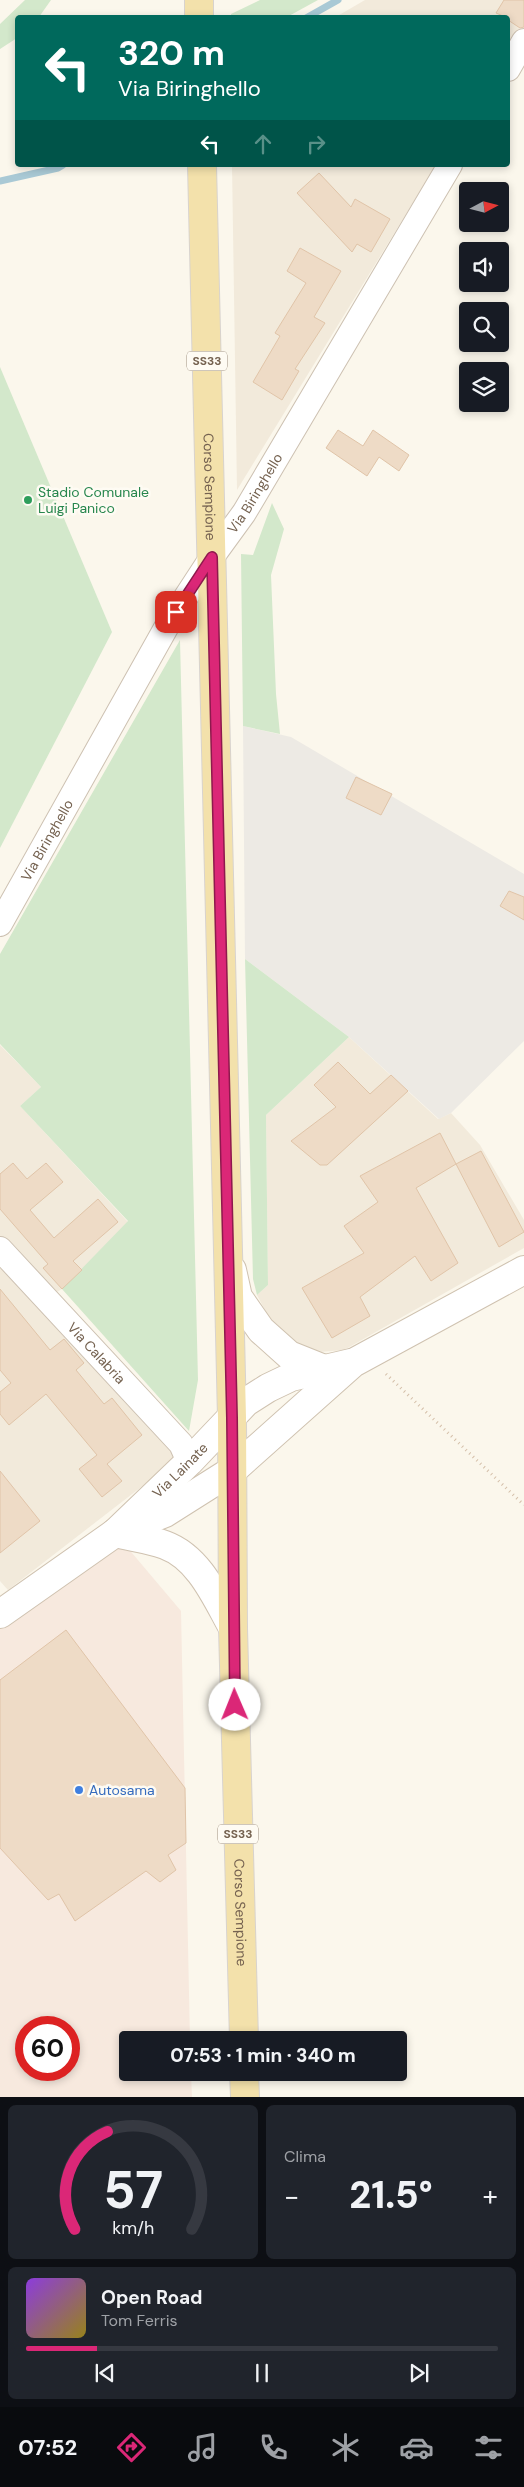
<!DOCTYPE html>
<html lang="it">
<head>
<meta charset="utf-8">
<style>
  :root { --surface:#171b24; --page:#20242c; --text:#f1f3f6; --muted:#9ea1a6; --line:#363941; --accent:#db2777 }
  body { margin:0; font-family:"DM Sans",sans-serif; background:var(--page); color:var(--text); height:100vh; display:flex; flex-direction:column; font-size:19px; white-space:nowrap }
  * { box-sizing:border-box; margin:0 }
  p { font-size:16px; color:var(--muted) }
  .icon { flex:none; width:28px; height:28px; fill:none; stroke:currentColor; stroke-width:2; stroke-linecap:round; stroke-linejoin:round }
  .map { position:relative; height:2097px; overflow:hidden }
  .panel { display:flex; flex-direction:column; gap:8px; padding:8px; background:#0d0f14; flex:1 }
  .panel>* { flex:none }
  .hud { position:absolute; left:15px; top:15px; width:495px; height:152px; border-radius:5px; box-shadow:0 2px 8px #0003; background:#00695c; color:#fff; overflow:hidden }
  .needle { width:32px; rotate:83deg }
  .fabs { position:absolute; left:459px; top:182px; display:grid; gap:10px }
  .fabs a { display:grid; place-items:center; width:50px; height:50px; border-radius:5px; background:var(--surface); box-shadow:0 2px 8px #0003; font-size:25px }
  .speed { position:absolute; left:15px; top:2016px; display:flex; gap:10px; font-size:25px; font-weight:700; text-align:center }
  .speed>* { display:grid; place-content:center; width:65px; height:65px; border-radius:50%; background:var(--surface); box-shadow:0 2px 8px #0003; line-height:1 }
  .speed .limit { border:8px solid #d22; background:#fff; color:#111 }
  .pin { position:absolute; display:grid; place-items:center; width:42px; height:42px; color:#fff; margin:-21px; border-radius:10px; box-shadow:0 2px 8px #0006 }
  .me { position:absolute; width:55px; margin:-28px; rotate:359deg; stroke-linejoin:round; filter:drop-shadow(0 0 4px #0008) }
  .turn { display:flex; align-items:center; gap:18px; height:105px; padding:0 20px; font-size:22px }
  .turn .icon { width:65px; height:65px; stroke-width:2.5 }
  .turn b { display:block; font-size:35px; line-height:42px }
  .lanes { display:flex; align-items:center; height:48px; padding:0 20px; background:#0003; justify-content:center; gap:25px; direction:ltr }
  .lanes .off { opacity:.35 }
  .big { font-size:38px; font-weight:800; line-height:1.1 }
  .panel .widget { flex:1; display:flex; flex-direction:column; justify-content:center; gap:8px; min-width:0; padding:0 18px; border-radius:8px; background:var(--page) }
  .panel .dial { align-items:center; gap:0 }
  .dial svg { height:130px; overflow:visible; fill:none; stroke:var(--line); stroke-width:7; stroke-linecap:round; text-anchor:middle }
  .dial text { fill:var(--text); stroke:none }
  .song { display:flex; align-items:center; gap:15px }
  .cover { width:60px; height:60px; border-radius:8px; background:linear-gradient(135deg,hsl(270 70% 55%),hsl(50 70% 35%)) }
  .played { height:5px; border-radius:2px; background:linear-gradient(90deg,var(--accent) 15%,var(--line) 15%) }
  .keys { display:flex; justify-content:space-around; direction:ltr }
  .heat { display:flex; justify-content:space-between; align-items:center; font-size:28px; direction:ltr }
  .panel .tiles { flex:1; display:grid; gap:8px; grid-template-columns:1fr 1fr }
  .widget:last-child { grid-column:span 2 }
  .trip { position:absolute; left:119px; top:2031px; width:288px; height:50px; border-radius:5px; background:var(--surface); box-shadow:0 2px 8px #0003; font-weight:800; line-height:50px; text-align:center }
  .dock { display:flex; height:80px; justify-content:space-around; align-items:center; background:#090b0e; color:var(--muted) }
  .dock .icon { width:35px; height:35px }
  .dock .on { color:var(--accent) }
  .dock b { font-size:22px; color:var(--text) }
  .map>svg:first-child { display:block }
</style>
</head>
<body>
<div class="map">
<svg width="524" height="2097" viewBox="0 0 524 2097">
  <rect width="100%" height="100%" fill="#fbf7ec"/>
  <g fill="#f2eadb">
    <path d="M365 0H524V21L508 48V18H334Z"/>
    <path d="M232 165H436L237 490Z"/>
    <path d="M349 1037 438 1119 451 1113 480 1145 524 1220V1248L344 1350 307 1353 276 1331 257 1295 268 1285 266 1115Z"/>
    <path d="M0 1045 41 1087 20 1106 128 1222 62 1289 43 1300 179 1446 167 1467 8 1590 0 1581Z"/>
  </g>
  <path fill="#f7e9de" fill-rule="evenodd" d="M121 1540 181 1611 190 2040H128V2072L191 2073 192 2097H0V1620ZM26 2028H69V2070H26Z"/>
  <path fill="#edeae4" d="M243 726 291 737 524 874V1041L451 1113 439 1119 349 1037 245 959Z"/>
  <g fill="#d3e8cb">
    <path d="M25 0H51L39 17 18 18 17 38 0 49V24Z"/>
    <path d="M260 0H318L287 17H231V14Z"/>
    <path d="M0 367 112 632 0 848Z"/>
    <path d="M272 503 284 529 271 575 276 694 280 734 243 726 241 554 253 555Z"/>
    <path d="M180 640 198 1380 189 1431 62 1289 128 1221 20 1106 41 1087 0 1044V954Z"/>
    <path d="M245 959 349 1037 266 1115 268 1285 257 1295 253 1279Z"/>
  </g>
  <g fill="none" stroke-linecap="round" stroke-linejoin="round">
    <g stroke="#a9c9d5" stroke-width="7">
      <path d="M306 18 338 0"/>
      <path d="M0 181 58 168 63 165"/>
    </g>
  </g>
  <g fill="#eedbc6" stroke="#e0c4a8">
    <path d="M504 0H524V27L520 28 508 20V18L496 13Z"/>
    <path d="M319 173 351 207 355 199 390 219 371 252 357 244 352 252 297 193Z"/>
    <path d="M300 248 341 271 314 317 325 323 295 369 299 371 282 400 253 382 280 336 275 333 306 283 287 271Z"/>
    <path d="M338 430 363 446 373 430 409 455 399 471 379 457 367 476 326 448Z"/>
    <path d="M356 777 392 794 381 815 346 798Z"/>
    <path d="M509 891 524 897V920L500 906Z"/>
    <path d="M338 1062 370 1094 391 1075 408 1091 327 1165H320L291 1141 336 1107 314 1085Z"/>
    <path d="M440 1133 456 1164 416 1188 458 1263 431 1281 415 1256 360 1297 370 1316 332 1338 302 1288 364 1253 344 1226 378 1202 360 1176Z"/>
    <path d="M481 1151 524 1232 499 1247 456 1164Z"/>
    <path d="M13 1163 27 1179 46 1163 63 1182 30 1210 54 1238 98 1199 118 1222 73 1261 82 1270 62 1289 43 1268 48 1264 0 1209V1174Z"/>
    <path d="M0 1289 50 1350 64 1339 84 1363 76 1370 104 1404 112 1398 142 1435 107 1464 122 1481 102 1497 79 1469 97 1455 46 1394 9 1425 0 1414V1392L11 1383 0 1370Z"/>
    <path d="M0 1471 40 1521 0 1553Z"/>
    <path d="M66 1630 185 1788 186 1843 168 1855 176 1870 160 1882 146 1871 75 1921 59 1894 48 1900 0 1848V1680Z"/>
  </g>
  <g fill="none" stroke-linecap="round" stroke-linejoin="round">
    <g stroke="#cdc1b2" stroke-width="26">
      <g id="street">
        <path d="M508 69 524 41"/>
        <path id="s1" d="M0 924 167 626 212 557 244 513 450 165"/>
        <path id="s2" d="M0 1249 181 1444 189 1462"/>
      </g>
    </g>
    <g stroke="#cfc2b0" stroke-width="30">
      <g id="secondary">
        <path d="M232 1270 238 1297 261 1330 289 1355 324 1369"/>
        <path d="M115 1533 165 1513 233 1470 353 1363 524 1270"/>
        <path d="M115 1533C131 1537 149 1539 165 1545 200 1558 216 1598 233 1628"/>
        <path id="s3" d="M0 1614 115 1533 189 1462 246 1402 268 1388 291 1377 351 1363"/>
      </g>
    </g>
    <g stroke="#d8d3ce" stroke-width="30">
      <g id="primary">
        <path d="M199 0V18"/>
        <path id="s4" d="M202 165 232 1418 233 1628 244 2040"/>
        <path d="M244 2072 245 2097"/>
      </g>
    </g>
    <path stroke="#d4bfa9" stroke-width="3" stroke-dasharray="1 4" stroke-linecap="butt" d="M386 1374 524 1505"/>
    <use href="#street" stroke="#fff" stroke-width="24"/>
    <use href="#secondary" stroke="#fff" stroke-width="28"/>
    <use href="#primary" stroke="#f3e1ab" stroke-width="28"/>
  </g>
  <g fill="none" stroke-linecap="round" stroke-linejoin="round">
    <g stroke="#8e194d" stroke-width="12">
      <path id="route" d="M176 612 212 557 232 1418 235 1705"/>
    </g>
    <use href="#route" stroke="#db2777" stroke-width="9"/>
  </g>
  <circle fill="#2e9e5b" stroke="#fefbf3" stroke-width="2" cx="28" cy="500" r="5"/>
  <circle fill="#3f7fe0" stroke="#fefbf3" stroke-width="2" cx="79" cy="1790" r="5"/>
  <g text-anchor="middle" dominant-baseline="central" stroke-width="5" stroke-linejoin="round" paint-order="stroke">
    <g fill="#fefbf3" stroke="#9e9081" stroke-width="1">
      <rect x="187" y="351.5" width="40" height="19" rx="4"/>
      <rect x="218" y="1824.5" width="40" height="19" rx="4"/>
    </g>
    <g font-size="12" font-weight="bold" fill="#756250">
      <text x="207" y="361">SS33</text>
      <text x="238" y="1834">SS33</text>
    </g>
    <g font-size="14" fill="#756250" stroke="#fefbf3">
      <text stroke="none"><textPath href="#s4" startOffset="322">Corso Sempione</textPath></text>
      <text stroke="none"><textPath href="#s1" startOffset="501">Via Biringhello</textPath></text>
      <text stroke="none"><textPath href="#s1" startOffset="96">Via Biringhello</textPath></text>
      <text stroke="none"><textPath href="#s2" startOffset="142">Via Calabria</textPath></text>
      <text stroke="none"><textPath href="#s3" startOffset="231">Via Lainate</textPath></text>
      <text stroke="none"><textPath href="#s4" startOffset="1748">Corso Sempione</textPath></text>
    </g>
    <g font-size="14" fill="#27864d" stroke="#fefbf3" text-anchor="start">
      <text x="38" y="492">Stadio Comunale<tspan x="38" dy="16">Luigi Panico</tspan></text>
    </g>
    <g font-size="14" fill="#366cbe" stroke="#fefbf3" text-anchor="start">
      <text x="89" y="1790">Autosama</text>
    </g>
  </g>
</svg>
<div class="fabs">
<a><svg class="needle" viewBox="-14 -14 28 28"><path d="M0-13l5 13h-10z" fill="#e53935"/><path d="M0 13l5-13h-10z" fill="#9ea1a6"/></svg></a>
<a><svg class="icon" aria-label="sound" viewBox="0 0 24 24"><path d="M4 9h4l5-4v14l-5-4H4zM17 9q2 3 0 6"/></svg></a>
<a><svg class="icon" aria-label="search" viewBox="0 0 24 24"><circle cx="10" cy="10" r="6"/><path d="M15 15l6 6"/></svg></a>
<a><svg class="icon" aria-label="layers" viewBox="0 0 24 24"><path d="M12 4l9 5-9 5-9-5zM3 14l9 5 9-5"/></svg></a>
</div>
<div class="speed"><div class="limit">60</div></div>
<div class="pin" style="left:176px;top:612px;background:#d93025"><svg class="icon" aria-label="arrive" viewBox="0 0 24 24"><path d="M6 21V4h12l-3 4 3 4H6"/></svg></div>
<svg class="me" style="left:235px;top:1705px" viewBox="-20 -20 40 40"><circle r="19" fill="#fff"/><path d="M0-13L10 11 0 6-10 11z" fill="#db2777"/></svg>
<div class="trip">07:53 · 1 min · 340 m</div>
<div class="hud">
<div class="turn"><svg class="icon" aria-label="left" viewBox="0 0 24 24"><path d="M17 20v-9H6M10 6l-5 5 5 5"/></svg><div><b>320 m</b>Via Biringhello</div></div>
<div class="lanes"><svg class="icon" aria-label="left" viewBox="0 0 24 24"><path d="M17 20v-9H6M10 6l-5 5 5 5"/></svg><svg class="icon off" aria-label="ahead" viewBox="0 0 24 24"><path d="M12 20V5M6 11l6-6 6 6"/></svg><svg class="icon off" aria-label="right" viewBox="0 0 24 24"><path d="M7 20v-9h11M14 6l5 5-5 5"/></svg></div>
</div>
</div>
<section class="panel">
<div class="tiles">
<div class="widget dial"><svg viewBox="0 0 100 80">
<path d="M14 69A42 42 0 1 1 86 69"/>
<path d="M14 69A42 42 0 0 1 34 9" stroke="#db2777"/>
<text x="50" y="56" font-size="32" font-weight="700">57</text>
<text x="50" y="72" font-size="11">km/h</text>
</svg></div>
<div class="widget"><p>Clima</p>
<div class="heat"><a>−</a><b class="big">21.5°</b><a>+</a></div>
</div>
<div class="widget">
<div class="song"><i class="cover"></i><div><b>Open Road</b><p>Tom Ferris</p></div></div>
<div class="played"></div>
<div class="keys"><svg class="icon" aria-label="previous" viewBox="0 0 24 24"><path d="M18 5L8 12l10 7zM5 5v14"/></svg><svg class="icon" aria-label="pause" viewBox="0 0 24 24"><path d="M8 5v14M16 5v14"/></svg><svg class="icon" aria-label="next" viewBox="0 0 24 24"><path d="M6 5l10 7-10 7zM19 5v14"/></svg></div>
</div>
</div>
</section>
<nav class="dock">
<b>07:52</b>
<svg class="icon on" aria-label="directions" viewBox="0 0 24 24"><path d="M12 3l9 9-9 9-9-9zM9 14v-3h6M13 9l2 2-2 2"/></svg>
<svg class="icon" aria-label="music" viewBox="0 0 24 24"><path d="M9 18V5l10-2v13"/><circle cx="6" cy="18" r="3"/><circle cx="16" cy="16" r="3"/></svg>
<svg class="icon" aria-label="phone" viewBox="0 0 24 24"><path d="M5 4h4l2 5-3 2q2 4 5 5l2-3 5 2v4C11 20 4 13 5 4z"/></svg>
<svg class="icon" aria-label="climate" viewBox="0 0 24 24"><path d="M12 3v18M4 7l16 10M4 17L20 7"/></svg>
<svg class="icon" aria-label="car" viewBox="0 0 24 24"><path d="M5 17H2v-5l4-1 3-4h7l3 4 3 1v5h-3M9 17h6M6 11h13"/><circle cx="7" cy="17" r="2"/><circle cx="17" cy="17" r="2"/></svg>
<svg class="icon" aria-label="filters" viewBox="0 0 24 24"><path d="M4 7h16M4 17h16"/><circle cx="9" cy="7" r="2"/><circle cx="15" cy="17" r="2"/></svg>
</nav>
</body>
</html>
